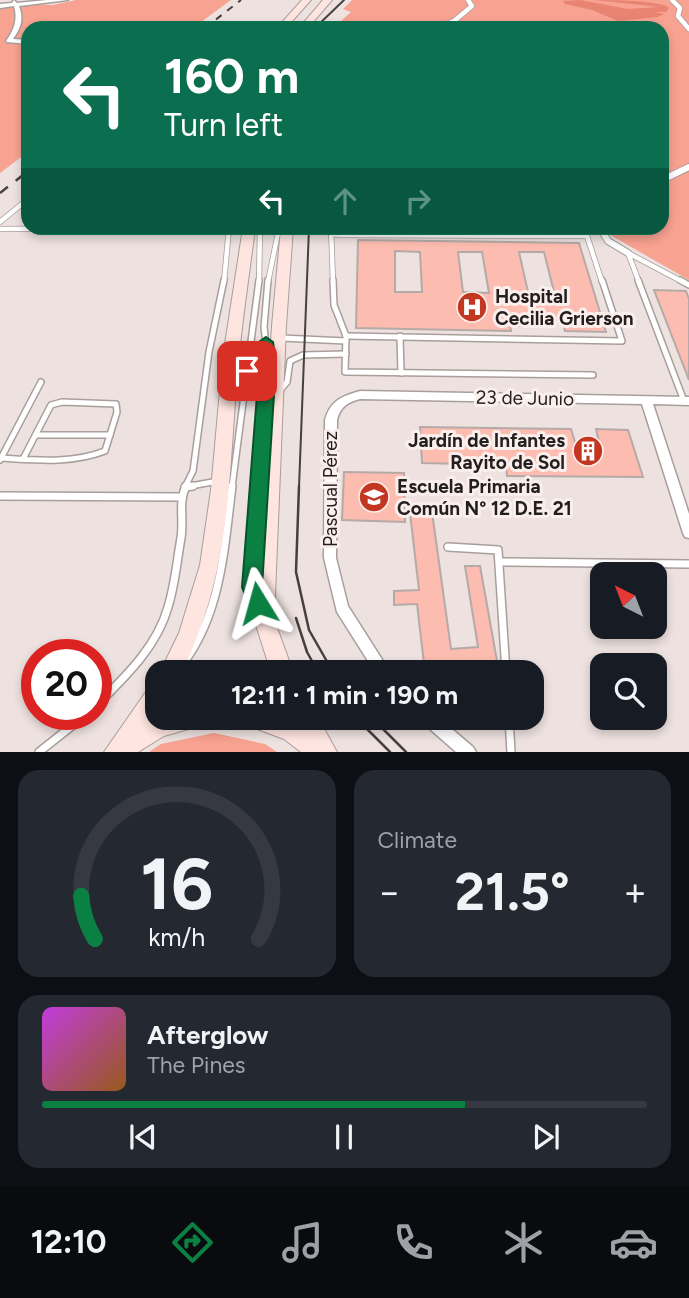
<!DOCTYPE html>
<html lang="en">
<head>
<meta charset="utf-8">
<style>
  :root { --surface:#171b24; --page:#242831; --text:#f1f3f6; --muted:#9ea1a6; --line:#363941; --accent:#0b8043 }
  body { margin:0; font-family:Figtree,sans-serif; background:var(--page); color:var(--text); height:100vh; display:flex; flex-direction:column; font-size:26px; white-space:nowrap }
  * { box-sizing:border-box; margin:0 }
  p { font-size:23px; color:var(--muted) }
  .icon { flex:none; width:38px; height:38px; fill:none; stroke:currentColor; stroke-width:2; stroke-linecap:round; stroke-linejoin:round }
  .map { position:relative; height:752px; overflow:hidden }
  .side { display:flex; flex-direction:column; gap:18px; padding:18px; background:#0d0f14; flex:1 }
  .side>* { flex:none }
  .hud { position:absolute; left:21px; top:21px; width:648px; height:214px; border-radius:21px; box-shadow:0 4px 10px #0003; background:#0b6e4f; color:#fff; overflow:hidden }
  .needle { width:46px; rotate:318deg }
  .tools { position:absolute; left:590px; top:562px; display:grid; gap:14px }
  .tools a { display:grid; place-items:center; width:77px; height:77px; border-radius:14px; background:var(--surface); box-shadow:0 4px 10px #0003; font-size:35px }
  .speed { position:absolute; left:21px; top:639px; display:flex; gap:14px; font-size:35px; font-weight:700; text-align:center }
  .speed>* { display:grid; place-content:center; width:91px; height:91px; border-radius:50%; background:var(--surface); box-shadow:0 4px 10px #0003; line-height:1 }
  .speed .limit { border:10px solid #d22; background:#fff; color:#111 }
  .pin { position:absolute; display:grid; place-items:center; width:60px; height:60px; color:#fff; margin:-30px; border-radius:14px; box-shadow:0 4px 10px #0006 }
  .me { position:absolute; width:77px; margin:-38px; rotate:352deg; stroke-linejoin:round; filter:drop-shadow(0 0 5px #0008) }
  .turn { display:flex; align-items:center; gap:24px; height:147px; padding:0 28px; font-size:32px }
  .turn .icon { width:91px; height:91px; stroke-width:2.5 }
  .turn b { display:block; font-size:49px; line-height:60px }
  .lanes { display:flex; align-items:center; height:66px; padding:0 28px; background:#0003; justify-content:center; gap:35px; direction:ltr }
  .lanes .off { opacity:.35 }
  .big { font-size:52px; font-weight:700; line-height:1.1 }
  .side .tile { flex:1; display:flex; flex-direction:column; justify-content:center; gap:10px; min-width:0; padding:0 24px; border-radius:21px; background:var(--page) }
  .side .dial { align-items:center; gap:0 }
  .dial svg { height:182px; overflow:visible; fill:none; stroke:var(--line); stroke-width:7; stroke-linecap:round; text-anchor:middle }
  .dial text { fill:var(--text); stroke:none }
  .song { display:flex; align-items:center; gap:21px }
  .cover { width:84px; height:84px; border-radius:10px; background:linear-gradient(135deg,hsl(290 70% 55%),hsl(30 70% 35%)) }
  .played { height:7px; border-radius:4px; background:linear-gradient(90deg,var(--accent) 70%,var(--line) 70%) }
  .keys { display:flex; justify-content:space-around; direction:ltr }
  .heat { display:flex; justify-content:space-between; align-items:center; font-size:38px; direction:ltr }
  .side .tiles { flex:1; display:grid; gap:18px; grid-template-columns:1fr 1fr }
  .tile:last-child { grid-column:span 2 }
  .trip { position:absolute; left:145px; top:660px; width:399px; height:70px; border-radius:21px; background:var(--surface); box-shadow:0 4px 10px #0003; font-weight:700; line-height:70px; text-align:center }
  .dock { display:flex; height:112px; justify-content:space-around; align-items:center; background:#090b0e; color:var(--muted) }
  .dock .icon { width:49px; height:49px }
  .dock .current { color:var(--accent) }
  .dock b { font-size:32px; color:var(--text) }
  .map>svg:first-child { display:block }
</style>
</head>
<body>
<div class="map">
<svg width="689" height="752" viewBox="0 0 689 752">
  <rect width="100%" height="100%" fill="#ede2df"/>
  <g fill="#f8a291">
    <path d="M76 0H231L193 28H28V152L0 173V3L53 5Z"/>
    <path d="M352 0H689V280L598 228H662V28H333L351 12 343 9Z"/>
    <path d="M214 733 265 744 277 752H149L161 744Z"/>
  </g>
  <path fill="#e88471" d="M580 0 628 9 659 7 595 0C610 0 660 0 669 8L666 12H655L664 14 658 17 618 21 592 10 565 4 563 1Z"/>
  <g fill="#fcbcaf" stroke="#b5aaa8" stroke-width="2" fill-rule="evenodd">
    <path d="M358 240 579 243 606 332 565 331 562 320H522L523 326H510L511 331 356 328ZM395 251 420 252 422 292H395ZM458 252H482L489 293 463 292ZM519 252H544L554 292H528Z"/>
    <path d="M654 290 686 291 689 299V380Z"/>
    <path d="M420 427 571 429 575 442H599L596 429 628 430 643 477 507 476 506 465 422 463Z"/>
    <path d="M344 472 404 473 405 522 342 520Z"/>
    <path d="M432 512 451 649 478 647 465 566H480L499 672H425L417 604 394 605V591L419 590 410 513Z"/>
  </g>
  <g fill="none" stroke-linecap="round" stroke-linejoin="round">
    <g stroke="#a89e9c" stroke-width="6">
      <g id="service-far2">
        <path d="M0 222 28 199"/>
        <path d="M331 228 333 282"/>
        <path d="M0 229 135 228"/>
        <path d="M331 234 343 235 355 228"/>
        <path d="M343 235 587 236 602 282"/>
        <path d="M628 253 639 282"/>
        <path d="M628 253 683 282"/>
        <path d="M224 282 229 228"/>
        <path d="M259 282 260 228"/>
        <path d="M268 282 279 228"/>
      </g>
    </g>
    <g stroke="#a89e9c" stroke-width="8">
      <g id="service-far1">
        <path d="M333 280 334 305 346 336 345 372 593 375"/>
        <path d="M638 280 684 401"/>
        <path d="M680 280 689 285"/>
        <path d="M346 336 622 341 602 280"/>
        <path d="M400 336 401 373"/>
        <path d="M282 338 346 341"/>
        <path d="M234 371 265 343"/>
        <path d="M281 389 287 382 290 361 303 355 346 354"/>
        <path d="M36 435H110"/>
        <path d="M1 458C36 460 71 464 105 451L117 412 116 404 62 402 51 405 23 459"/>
        <path d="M0 460 41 382"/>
        <path d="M185 487 218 481"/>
        <path d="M185 487 193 471 209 352 224 280"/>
        <path d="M232 487 259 280"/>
        <path d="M259 487 268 362 264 327 268 280"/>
      </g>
    </g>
    <g stroke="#a89e9c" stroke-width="10">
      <g id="service">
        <path d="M185 487 193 486"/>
        <path d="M0 496 180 497"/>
        <path d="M448 547 498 550 506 672"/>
        <path d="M500 562 689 564"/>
        <path d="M258 602 252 588 259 486"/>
        <path d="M176 672C221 621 224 550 232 486"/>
        <path d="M96 706C125 677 157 647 168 607 175 585 177 560 181 538 184 519 178 502 186 486"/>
        <path d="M509 718 511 752"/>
        <path d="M39 752 87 714"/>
      </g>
    </g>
    <g stroke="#a89e9c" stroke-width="6">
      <g id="pedestrian-far1">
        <path d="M672 0 680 8 678 16 689 29"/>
        <path d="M423 28H434"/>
        <path d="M437 28 454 21 472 6 468 0"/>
      </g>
    </g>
    <g stroke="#a89e9c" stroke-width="8">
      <g id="pedestrian">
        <path d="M662 180 689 167"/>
        <path d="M600 228 608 241 628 253"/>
      </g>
    </g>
    <g stroke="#a89e9c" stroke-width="3">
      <g id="minor">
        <path d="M47 0H68L19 6C24 19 21 28 13 39L28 40V44L7 42 6 41C14 30 18 20 14 6L0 8V4L12 3 14 0 17 3Z"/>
        <path d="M360 391 689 397V405L653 404 689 514V538L685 537 683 533 642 404 360 399C348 402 340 407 337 420L336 558 348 606 390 672H375L337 612 324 558 325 420C330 401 342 396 360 391Z"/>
        <path d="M420 718H439L473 747 476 752H456L423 723Z"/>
      </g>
    </g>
    <g stroke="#a89e9c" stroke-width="2">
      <g id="secondary">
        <path d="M302 0H311L286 28H277Z"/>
        <path d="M323 0H332L308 28H299Z"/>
        <path d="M243 228H255C249 277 241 326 237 376 228 485 231 570 182 672H160L179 633 200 565 211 490 223 357Z"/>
        <path d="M281 228H293L286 326 274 619 293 672H271L254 619 272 326Z"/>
        <path d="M158 683 155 717 202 718 199 726 164 736 138 752H104L150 686Z"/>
        <path d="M246 718H288L296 721 295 718H318L337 752H301L284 739 249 726Z"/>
      </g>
    </g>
    <use href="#service-far2" stroke="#fff" stroke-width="4.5"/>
    <use href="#service-far1" stroke="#fff" stroke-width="5"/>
    <use href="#service" stroke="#fff" stroke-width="7"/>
    <use href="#pedestrian-far1" stroke="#fff" stroke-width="4.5"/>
    <use href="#pedestrian" stroke="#fff" stroke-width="6"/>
    <use href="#minor" fill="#fff" fill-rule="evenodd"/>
    <use href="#secondary" fill="#fee5e0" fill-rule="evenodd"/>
    <g stroke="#46403f" stroke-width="2">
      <path d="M315 28 344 0"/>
      <path d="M299 487 309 228"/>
    </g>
    <g stroke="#46403f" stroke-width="2.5">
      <path d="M299 486 296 572 309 630 333 672"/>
      <path d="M296 618 307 652 318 672"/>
      <path d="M356 718 390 752"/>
      <path d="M372 718 406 752"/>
    </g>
    <path stroke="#46403f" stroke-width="2" stroke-dasharray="7 7" stroke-linecap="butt" d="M205 28 241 0"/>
    <path stroke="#46403f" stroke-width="2.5" stroke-dasharray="10 10" stroke-linecap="butt" d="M0 193 28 171"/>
  </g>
  <path fill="#0b8043" stroke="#07532c" stroke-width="2" d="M266 337 273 342 276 362 262 587 268 603 265 610 258 613 251 610 242 587 260 356 253 375 247 376 240 371 246 351Z"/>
  <defs>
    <g id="hospital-disc" transform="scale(1.575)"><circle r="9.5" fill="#c33721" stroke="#faefec"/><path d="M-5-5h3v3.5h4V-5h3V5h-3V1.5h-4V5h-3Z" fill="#fff"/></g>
    <g id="building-disc" transform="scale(1.575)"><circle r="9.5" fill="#c33721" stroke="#faefec"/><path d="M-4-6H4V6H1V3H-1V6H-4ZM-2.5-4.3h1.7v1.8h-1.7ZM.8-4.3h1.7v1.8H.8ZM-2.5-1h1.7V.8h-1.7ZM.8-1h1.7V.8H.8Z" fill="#fff"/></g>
    <g id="school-disc" transform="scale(1.575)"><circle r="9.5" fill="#c33721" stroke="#faefec"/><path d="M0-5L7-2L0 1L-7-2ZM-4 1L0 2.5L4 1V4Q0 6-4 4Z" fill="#fff"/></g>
  </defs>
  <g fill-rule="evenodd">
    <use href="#hospital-disc" x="472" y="307"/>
    <use href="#building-disc" x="588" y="451"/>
    <use href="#school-disc" x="374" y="497"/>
  </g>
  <g text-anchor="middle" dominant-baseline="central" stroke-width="6" stroke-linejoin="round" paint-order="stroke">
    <g font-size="19" font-weight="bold" fill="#231f1e" stroke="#faefec" text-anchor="start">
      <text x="495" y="296">Hospital<tspan x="495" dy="22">Cecilia Grierson</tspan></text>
      <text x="565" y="440" text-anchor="end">Jardín de Infantes<tspan x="565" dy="22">Rayito de Sol</tspan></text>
      <text x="397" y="486">Escuela Primaria<tspan x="397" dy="22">Común N° 12 D.E. 21</tspan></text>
    </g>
    <g font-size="19" fill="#231f1e" stroke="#faefec">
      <text transform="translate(525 398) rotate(1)">23 de Junio</text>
      <text transform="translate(330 489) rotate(-90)">Pascual Pérez</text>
    </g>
  </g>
</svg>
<div class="tools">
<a><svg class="needle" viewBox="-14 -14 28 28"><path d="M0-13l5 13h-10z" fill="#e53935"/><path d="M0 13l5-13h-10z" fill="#9ea1a6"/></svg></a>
<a><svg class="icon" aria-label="search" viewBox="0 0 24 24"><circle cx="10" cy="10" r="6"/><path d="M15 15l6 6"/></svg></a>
</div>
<div class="speed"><div class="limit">20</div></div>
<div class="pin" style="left:247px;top:371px;background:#d93025"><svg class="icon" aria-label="arrive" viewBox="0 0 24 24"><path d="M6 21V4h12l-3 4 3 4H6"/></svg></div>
<svg class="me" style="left:258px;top:603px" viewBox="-20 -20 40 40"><path d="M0-17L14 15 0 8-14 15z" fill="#0b8043" stroke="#fff" stroke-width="4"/></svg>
<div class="trip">12:11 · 1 min · 190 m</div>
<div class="hud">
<div class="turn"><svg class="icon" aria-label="left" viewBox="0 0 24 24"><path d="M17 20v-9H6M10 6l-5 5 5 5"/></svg><div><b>160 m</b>Turn left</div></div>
<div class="lanes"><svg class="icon" aria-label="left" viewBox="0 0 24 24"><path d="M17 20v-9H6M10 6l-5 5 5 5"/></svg><svg class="icon off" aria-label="ahead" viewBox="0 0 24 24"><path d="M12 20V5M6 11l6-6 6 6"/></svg><svg class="icon off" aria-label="right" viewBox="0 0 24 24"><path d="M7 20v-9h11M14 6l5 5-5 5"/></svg></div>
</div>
</div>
<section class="side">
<div class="tiles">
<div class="tile dial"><svg viewBox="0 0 100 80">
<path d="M14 69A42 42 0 1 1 86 69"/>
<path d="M14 69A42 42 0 0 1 8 50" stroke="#0b8043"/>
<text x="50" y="56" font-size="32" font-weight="700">16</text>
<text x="50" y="72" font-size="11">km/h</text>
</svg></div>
<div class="tile"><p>Climate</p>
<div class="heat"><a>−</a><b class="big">21.5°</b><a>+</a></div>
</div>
<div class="tile">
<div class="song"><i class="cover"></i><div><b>Afterglow</b><p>The Pines</p></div></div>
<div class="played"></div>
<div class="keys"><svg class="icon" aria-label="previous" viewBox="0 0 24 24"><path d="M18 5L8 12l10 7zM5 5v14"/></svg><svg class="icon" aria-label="pause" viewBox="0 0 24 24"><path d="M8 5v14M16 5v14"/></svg><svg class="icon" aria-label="next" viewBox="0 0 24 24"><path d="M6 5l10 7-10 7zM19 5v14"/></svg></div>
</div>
</div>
</section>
<nav class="dock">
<b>12:10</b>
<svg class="icon current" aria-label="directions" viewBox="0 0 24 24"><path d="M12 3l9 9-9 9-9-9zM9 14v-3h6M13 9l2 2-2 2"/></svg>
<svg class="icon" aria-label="music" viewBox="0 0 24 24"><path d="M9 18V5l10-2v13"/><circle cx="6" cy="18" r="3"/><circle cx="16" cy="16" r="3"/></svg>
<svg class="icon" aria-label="phone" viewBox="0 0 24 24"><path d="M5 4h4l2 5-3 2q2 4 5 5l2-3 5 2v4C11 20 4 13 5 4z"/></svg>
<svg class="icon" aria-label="climate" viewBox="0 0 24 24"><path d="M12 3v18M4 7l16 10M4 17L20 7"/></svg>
<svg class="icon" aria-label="car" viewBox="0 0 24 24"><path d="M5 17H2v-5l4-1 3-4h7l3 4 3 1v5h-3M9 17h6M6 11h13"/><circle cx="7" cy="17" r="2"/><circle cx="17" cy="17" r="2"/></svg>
</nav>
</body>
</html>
